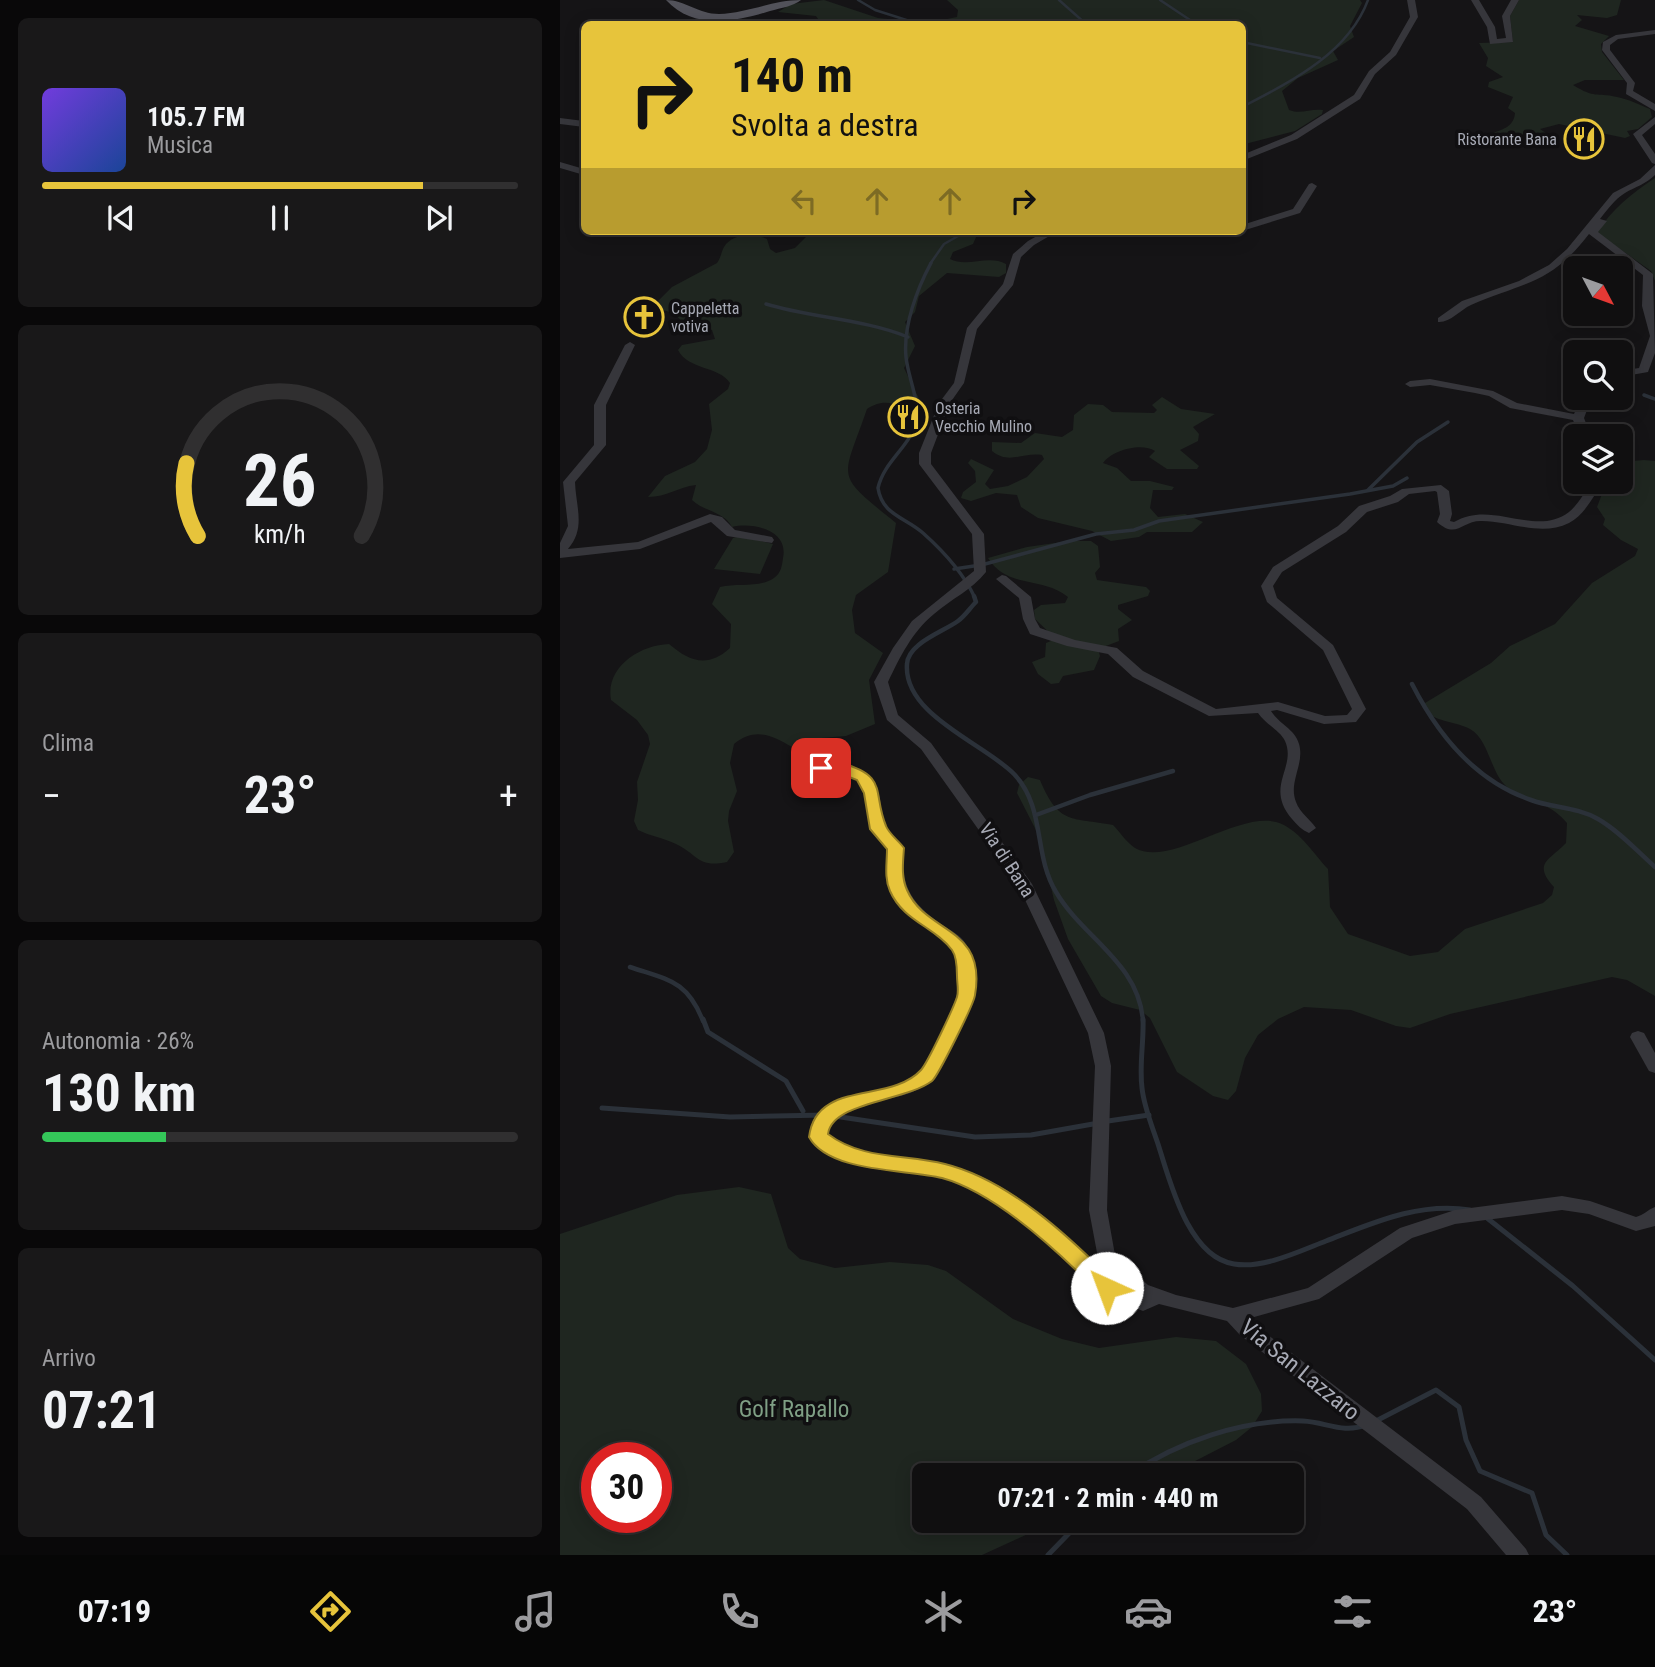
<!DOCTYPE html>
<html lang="it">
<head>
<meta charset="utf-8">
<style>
  :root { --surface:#100f10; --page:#191819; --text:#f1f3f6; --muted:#9c9c9f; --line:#302f30; --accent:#e7c43b }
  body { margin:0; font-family:"Roboto Condensed",sans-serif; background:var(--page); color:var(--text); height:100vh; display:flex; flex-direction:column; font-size:26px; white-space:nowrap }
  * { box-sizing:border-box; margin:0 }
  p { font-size:23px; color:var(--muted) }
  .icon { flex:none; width:38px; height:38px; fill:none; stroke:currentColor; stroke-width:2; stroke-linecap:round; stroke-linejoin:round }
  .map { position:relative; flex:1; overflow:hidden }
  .side { display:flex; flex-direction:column; gap:18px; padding:18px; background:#090809; width:560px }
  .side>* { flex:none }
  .top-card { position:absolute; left:21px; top:21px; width:665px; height:214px; border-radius:10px; box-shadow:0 4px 18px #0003,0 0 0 2px var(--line); background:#e7c43b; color:#111; overflow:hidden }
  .needle { width:46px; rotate:131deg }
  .fabs { position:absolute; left:1003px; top:256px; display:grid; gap:14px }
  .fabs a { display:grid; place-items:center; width:70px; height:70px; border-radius:10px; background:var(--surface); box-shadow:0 4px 18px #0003,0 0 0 2px var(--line); font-size:35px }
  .speed { position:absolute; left:21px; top:1442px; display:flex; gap:14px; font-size:35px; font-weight:700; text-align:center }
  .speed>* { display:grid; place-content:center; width:91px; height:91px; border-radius:50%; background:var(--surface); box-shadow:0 4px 18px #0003,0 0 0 2px var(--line); line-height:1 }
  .speed .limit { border:10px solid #d22; background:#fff; color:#111 }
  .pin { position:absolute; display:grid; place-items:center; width:60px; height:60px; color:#fff; margin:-30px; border-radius:14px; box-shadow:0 4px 10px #0006 }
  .me { position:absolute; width:77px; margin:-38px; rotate:317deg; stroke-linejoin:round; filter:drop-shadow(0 0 5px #0008) }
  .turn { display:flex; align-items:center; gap:24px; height:147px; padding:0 35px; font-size:32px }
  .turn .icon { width:91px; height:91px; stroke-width:2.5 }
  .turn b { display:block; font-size:49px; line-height:60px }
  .lanes { display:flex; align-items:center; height:66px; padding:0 35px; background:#0003; justify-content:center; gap:35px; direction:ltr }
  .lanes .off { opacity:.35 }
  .big { font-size:52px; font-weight:700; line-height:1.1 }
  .side .card { flex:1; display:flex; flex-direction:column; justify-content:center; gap:10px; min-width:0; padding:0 24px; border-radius:10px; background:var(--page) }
  .side .dial { align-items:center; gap:0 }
  .dial svg { height:182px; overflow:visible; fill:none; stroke:var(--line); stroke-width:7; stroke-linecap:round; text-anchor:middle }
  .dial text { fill:var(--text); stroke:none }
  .song { display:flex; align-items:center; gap:21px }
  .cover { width:84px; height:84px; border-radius:10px; background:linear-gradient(135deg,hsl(260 70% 55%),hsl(220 70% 35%)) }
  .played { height:7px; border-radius:4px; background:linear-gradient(90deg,var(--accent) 80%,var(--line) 80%) }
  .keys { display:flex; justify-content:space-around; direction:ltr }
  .heat { display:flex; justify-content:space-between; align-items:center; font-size:38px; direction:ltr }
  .charge { height:10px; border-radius:5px; background:linear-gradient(90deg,#34c759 26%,var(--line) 0) }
  .trip { position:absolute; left:352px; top:1463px; width:392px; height:70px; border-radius:10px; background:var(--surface); box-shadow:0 4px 18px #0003,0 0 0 2px var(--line); font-weight:700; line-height:70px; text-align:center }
  .dock { display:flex; height:112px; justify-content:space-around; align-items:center; background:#060606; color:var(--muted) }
  .dock .icon { width:49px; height:49px }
  .dock .on { color:var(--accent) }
  .dock b { font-size:32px; color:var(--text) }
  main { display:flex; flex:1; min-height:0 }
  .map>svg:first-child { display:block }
</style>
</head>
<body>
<main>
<section class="side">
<div class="card">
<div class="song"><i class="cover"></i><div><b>105.7 FM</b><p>Musica</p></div></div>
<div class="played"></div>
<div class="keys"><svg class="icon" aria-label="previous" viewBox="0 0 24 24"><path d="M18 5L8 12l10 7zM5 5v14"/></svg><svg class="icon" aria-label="pause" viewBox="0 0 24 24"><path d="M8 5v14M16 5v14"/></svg><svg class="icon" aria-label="next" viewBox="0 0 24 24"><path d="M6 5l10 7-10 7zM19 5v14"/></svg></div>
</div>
<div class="card dial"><svg viewBox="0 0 100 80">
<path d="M14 69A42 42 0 1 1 86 69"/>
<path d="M14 69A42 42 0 0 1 9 37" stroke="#e7c43b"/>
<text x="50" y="56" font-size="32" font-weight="700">26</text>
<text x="50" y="72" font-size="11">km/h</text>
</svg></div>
<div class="card"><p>Clima</p>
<div class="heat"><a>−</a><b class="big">23°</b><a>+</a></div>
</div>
<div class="card"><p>Autonomia · 26%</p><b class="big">130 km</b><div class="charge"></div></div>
<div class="card"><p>Arrivo</p><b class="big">07:21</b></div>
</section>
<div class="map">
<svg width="1095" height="1555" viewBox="0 0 1095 1555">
  <rect width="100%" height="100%" fill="#151416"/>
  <g fill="#1f2620" fill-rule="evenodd">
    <path d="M264 0 318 18 367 23 397 17 398 10 387 0H800L802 3 790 26 794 37 773 51 778 60 738 78 722 91 729 110C742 115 750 108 763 110L762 114 735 131 685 144H682V24H252L258 19 256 16 218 12 231 4Z"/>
    <path d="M959 0H1061L1057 15 1047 18 1017 15 1022 20 1015 26 1049 36 1041 44 1042 52 1064 80H1025L1013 85C1036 99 1035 92 1057 97 1068 99 1080 105 1090 109L1092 117 1078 129 1067 131 1070 136 1065 138 999 124 980 129 999 142 995 144 959 143 935 136 933 133C944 129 954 126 955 113L948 108 953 97 928 87 929 82 943 77 926 66 928 58 919 43 953 42 950 16Z"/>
    <path d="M1095 178V281L1091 271 1037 233C1051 210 1072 193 1095 178Z"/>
    <path d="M252 231H423L417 235 413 244 393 252 390 259C407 268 429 254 446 264V273L439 277 387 273 359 296 355 312 345 322 355 346 344 368 363 407C341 414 332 393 307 409 282 482 273 472 336 523L328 572 296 595 292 610 295 633 323 653 309 680 315 724 286 736 249 739 232 747C211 735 195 727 174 744L170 763 177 791 169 811 168 821 174 852 167 862C137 868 139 855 116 844 104 838 90 836 78 830L74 821 78 800 77 782 90 744 88 735 77 720 51 700C45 667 80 645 109 644 130 662 148 668 170 648L171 624 152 604 160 587C177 583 200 588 214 578 221 573 222 566 223 558 229 530 193 522 172 527 165 512 143 511 132 500L136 485C118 487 107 497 88 497L105 476 135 462 147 449 152 430 149 404 168 389 170 383C159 366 128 370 118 350L122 345 155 339 152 330 123 322 113 313 103 310 98 301 112 287 157 263C161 258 161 252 164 247 172 233 195 233 207 239L210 249 216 253 235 248Z"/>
    <path d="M602 397 621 409 655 414 633 427 639 434 638 441 620 450 639 466 637 469H607L589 457 595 451C582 442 552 450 543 463L557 468 571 481H590L614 487 612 490H593L590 508 598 517 625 514 643 522 632 532H587L579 537 551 541 532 531 478 518 461 507 457 495 436 493 411 501 401 498 403 492 416 482 415 471 408 463 411 459 434 470 425 484 430 489 448 486 467 477 484 459 482 455C463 452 449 465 432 451V442L461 443 475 433 502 437 513 430 514 415 528 404 543 405 552 412 594 413 597 410 592 405Z"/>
    <path d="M1084 460 1095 461V996L1067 980 1052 977 890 1014 850 1028 836 1026 791 1010 744 1007 718 1019 698 1035 685 1058 676 1091 668 1100 653 1096 617 1072 590 1018 580 1010 552 1003 541 996 508 939 494 900 479 836 457 793 459 785 468 777 480 780C499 826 512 817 553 825 560 832 566 842 575 848 609 868 676 812 716 822 738 828 753 853 768 869L770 907 788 934 850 956 878 952 905 929 983 903 992 895 994 887C972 863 990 860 1006 843L1007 823C987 798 960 803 944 784 930 769 928 739 910 729 895 721 879 723 865 711V703L931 663 950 646 995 624 1032 583 1075 556 1078 549 1061 540 1043 525 1045 519 1037 507 1047 481H1060L1061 462Z"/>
    <path d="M180 536 213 544 200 574 154 569 173 538Z"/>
    <path d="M509 541H531L538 546 540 567 535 573 537 580 586 587 590 591 588 596 558 605V609L572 620 558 629 559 641 538 649 540 656 534 670 503 676 499 683 491 684 478 674 472 662 485 657 486 643 496 639 475 619 474 610 481 605 505 603 508 597C482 576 447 589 428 558L467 547Z"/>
    <path d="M179 1187 211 1194 228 1248 240 1259 275 1268 330 1262 368 1265 386 1271 453 1319 502 1339 539 1348 616 1337 656 1341 686 1364 701 1394 702 1411 692 1427 676 1440 608 1475H364V1521H496L422 1555H0V1234L117 1195ZM37 1458H96V1517H37Z"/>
  </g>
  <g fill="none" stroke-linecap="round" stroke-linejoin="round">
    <g stroke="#2b3139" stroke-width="2.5">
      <path d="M298 0 315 10 359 24"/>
      <path d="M499 0 526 24"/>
      <path d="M600 0 636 24"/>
      <path d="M682 42 760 58"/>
      <path d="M682 107C730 82 788 54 808 0"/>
      <path d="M370 264 384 244 407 231"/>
    </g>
    <g stroke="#2b3139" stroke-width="3.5">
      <path d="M371 263C357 289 343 326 346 357 348 378 360 400 356 422 350 447 324 461 318 488 322 515 345 517 363 533 382 550 404 574 415 598"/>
      <path d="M206 304C252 318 304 319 348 337"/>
      <path d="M1084 395 1095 399"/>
      <path d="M808 490 857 442 888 422"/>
      <path d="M425 564 536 534 574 530 599 521 790 494 833 486 847 478"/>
      <path d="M394 569 414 566"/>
    </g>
    <g stroke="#2b3139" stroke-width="4.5">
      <path d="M414 596 416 602C410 608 405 616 398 621 383 632 348 643 347 664 343 715 425 744 454 774 486 808 473 854 496 892 523 938 579 963 583 1021"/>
      <path d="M852 684C878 735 915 781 971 800 993 808 1017 807 1038 819 1059 831 1077 851 1095 867"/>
      <path d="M476 815 530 795 613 771"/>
      <path d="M70 967C108 980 127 980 143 1021"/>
    </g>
    <g stroke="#2b3139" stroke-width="5">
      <path d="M143 1019 148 1032 226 1081 243 1111"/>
      <path d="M583 1019C584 1042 579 1065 582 1088 584 1107 592 1126 598 1144 610 1181 628 1257 674 1264 703 1269 740 1251 766 1241 813 1223 858 1202 910 1210"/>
      <path d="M42 1108 170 1117 266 1115"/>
      <path d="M274 1116 415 1137 471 1135 533 1124"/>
      <path d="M548 1121 589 1115"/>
      <path d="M927 1218 1013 1286 1095 1360"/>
      <path d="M814 1422 876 1390 899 1407 906 1440 920 1471 972 1493 986 1535 1007 1555"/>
      <path d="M569 1475C617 1442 683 1419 743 1421 766 1422 783 1434 806 1425"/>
      <path d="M488 1555 521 1521"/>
    </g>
    <g fill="#36363b" fill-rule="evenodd">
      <path d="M847 0H855L858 17 836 55 815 74 800 99 737 139 682 161V155L731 135 794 95 809 71 830 52 850 17Z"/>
      <path d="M911 0H919L935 27 937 39 946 38 942 16 951 0H959L950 16 953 42 930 44 927 27Z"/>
      <path d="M1095 30V34L1058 39 1050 45V50L1075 83 1073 91 1095 104V111L1066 94 1067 83 1042 50 1043 42 1056 35Z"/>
      <path d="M1095 117V124L1082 135 1095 154V164L1092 163 1073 134Z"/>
      <path d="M0 118 24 121V127L0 124Z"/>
      <path d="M0 162 24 169V175L0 168Z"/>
      <path d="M1095 165V175C1086 184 1075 187 1065 193 1055 199 1047 210 1040 219L1047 221 1038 232 1093 274 1095 353 1088 372 1060 377V371L1079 368 1090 336 1082 306 1083 275 1029 234C990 285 964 282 911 305 900 310 890 323 878 322V318L902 301 959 281 989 265 1007 249 1053 193 1080 179Z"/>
      <path d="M752 183 757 186 740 213 682 231V225L733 209 749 184Z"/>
      <path d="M486 231H498L474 245 461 257 453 285 417 329 404 383 390 403 371 453V464L424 534 426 572C412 590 391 599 374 614 352 632 340 657 328 682L338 715 371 743 472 884 544 1033 551 1066 547 1210 555 1255 588 1285 616 1295 673 1308 748 1288 840 1228 895 1210 1002 1196 1030 1201 1076 1217C1084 1215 1087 1210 1095 1207V1226L1076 1231 1029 1214 1002 1210 895 1224 852 1238 759 1299 687 1319 921 1497 966 1549 969 1555H946L907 1509 680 1335 667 1321 599 1304 583 1311C541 1297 521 1270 490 1241 464 1219 436 1198 405 1184 365 1166 274 1178 250 1137 271 1072 332 1109 362 1070 370 1060 374 1048 379 1037 391 1012 402 994 398 966 397 959 396 951 391 946 383 937 370 931 360 924 335 905 327 880 329 849L311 829 305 793 298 780 286 774 256 771 254 768 256 765C281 759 311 768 319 795 322 805 320 818 325 827 328 835 338 841 343 848 341 886 350 902 381 924 388 929 397 933 403 940 417 956 418 987 411 1006 407 1016 401 1025 396 1035 391 1046 387 1058 380 1069 354 1114 282 1087 267 1135 310 1169 371 1153 420 1176 454 1192 484 1215 512 1241 531 1259 548 1280 572 1292L538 1258 529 1210 535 1066 528 1033 458 885 361 749 327 720 314 682 333 648 352 621 414 571 412 534 359 464V453L379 403 394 383 407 328 443 284 453 254 468 241Z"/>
      <path d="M70 342 75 345 46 405V445L15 482C16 508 26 528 8 549L78 542 150 514 162 517 175 530 212 537 214 540 212 543 167 536 151 522 80 549 0 558V543L8 526 3 482 34 445V405L65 345Z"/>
      <path d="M870 379 933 391 957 403 1014 414 1021 397H1032L1024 418 1031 436H1019L1013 420 950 408 929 396 915 393 870 385 850 387 845 384 850 381Z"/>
      <path d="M1032 481H1044C1033 496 1025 515 1009 523 981 537 950 521 922 521 902 520 897 540 877 522L880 514 877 492 875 491 849 494 838 502 807 512 786 532 722 572 713 586 717 598 773 645 806 709 796 722 764 724 717 710 711 711C719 724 735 729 739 744 745 764 728 782 736 802 740 813 750 819 756 828L749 833C742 830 737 825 732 819 704 786 737 768 725 741 720 730 705 724 698 713L649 716 573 677 548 654 507 646 470 634 463 619 459 598 436 579 442 575 446 576 471 597 475 619 480 628 515 640 557 648 583 671 656 709 718 702 765 716 787 715 792 709 763 650 707 602 701 586 713 567 778 526 799 506 830 496 842 489 881 485 889 491 892 514 890 521 894 522C932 499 975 538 1009 512 1019 504 1025 491 1032 481Z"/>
      <path d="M1078 1031 1084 1033 1095 1053V1073L1089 1071 1070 1037 1072 1033Z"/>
    </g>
    <path fill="#52525a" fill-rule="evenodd" d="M106 0C125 0 138 14 159 14 187 13 213 0 241 0 234 6 221 8 210 11 175 22 133 30 106 0Z"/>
  </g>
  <path fill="#e7c43b" stroke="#967f26" stroke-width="2" d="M281 763C329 776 312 792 326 826 329 834 339 841 344 848 343 862 341 877 347 890 366 934 427 926 415 995 414 1004 378 1076 372 1081 346 1101 272 1102 268 1134 302 1160 345 1154 385 1164 449 1180 510 1237 554 1282L557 1288 554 1294H540C501 1254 437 1193 382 1178 346 1169 269 1173 249 1137 256 1079 330 1104 361 1070 368 1062 393 1009 397 997 399 991 397 983 397 976 397 968 397 957 392 950 375 927 343 921 330 891 324 878 327 863 327 849L310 829 304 793 297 780 279 773 256 771 254 768 261 763Z"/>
  <defs>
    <g id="restaurant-ring" transform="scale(2.0125)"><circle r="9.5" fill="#100f11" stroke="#e7c43b" stroke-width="1.5"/><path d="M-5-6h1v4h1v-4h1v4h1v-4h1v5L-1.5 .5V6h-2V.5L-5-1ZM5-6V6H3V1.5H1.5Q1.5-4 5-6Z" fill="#e7c43b"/></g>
    <g id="church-ring" transform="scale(2.0125)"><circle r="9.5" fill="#100f11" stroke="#e7c43b" stroke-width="1.5"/><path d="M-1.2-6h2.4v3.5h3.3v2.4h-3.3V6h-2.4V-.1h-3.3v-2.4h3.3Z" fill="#e7c43b"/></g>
  </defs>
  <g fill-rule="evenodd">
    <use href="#restaurant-ring" x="1024" y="139"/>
    <use href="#church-ring" x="84" y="317"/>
    <use href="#restaurant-ring" x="348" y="417"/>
  </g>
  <g text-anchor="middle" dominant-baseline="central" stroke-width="7" stroke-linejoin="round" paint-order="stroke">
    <g font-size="16" fill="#a7aab5" stroke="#100f11" text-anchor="start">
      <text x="997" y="139" text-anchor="end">Ristorante Bana</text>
      <text x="111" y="308">Cappeletta<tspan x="111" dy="18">votiva</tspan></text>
      <text x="375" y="408">Osteria<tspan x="375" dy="18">Vecchio Mulino</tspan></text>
    </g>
    <g font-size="19" fill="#a7aab5" stroke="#100f11">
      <text transform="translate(447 860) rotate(57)">Via di Bana</text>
    </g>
    <g font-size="23" fill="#a7aab5" stroke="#100f11">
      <text transform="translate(740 1370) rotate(39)">Via San Lazzaro</text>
    </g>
    <g font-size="23" fill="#7f9f85" stroke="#100f11">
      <text x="234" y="1409">Golf Rapallo</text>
    </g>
  </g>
</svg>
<div class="fabs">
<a><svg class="needle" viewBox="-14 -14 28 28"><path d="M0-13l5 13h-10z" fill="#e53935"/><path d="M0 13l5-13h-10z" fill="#9c9c9f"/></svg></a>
<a><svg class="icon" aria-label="search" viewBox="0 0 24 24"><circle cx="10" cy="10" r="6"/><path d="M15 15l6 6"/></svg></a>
<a><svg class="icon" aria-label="layers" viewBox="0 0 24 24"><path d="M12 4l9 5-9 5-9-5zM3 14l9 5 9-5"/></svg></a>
</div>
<div class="speed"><div class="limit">30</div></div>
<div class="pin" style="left:261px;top:768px;background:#d93025"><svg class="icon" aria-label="arrive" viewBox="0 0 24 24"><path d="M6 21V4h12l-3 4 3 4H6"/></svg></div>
<svg class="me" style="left:547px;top:1288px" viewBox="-20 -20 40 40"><circle r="19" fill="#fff"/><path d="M0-13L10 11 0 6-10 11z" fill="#e7c43b"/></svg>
<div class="trip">07:21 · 2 min · 440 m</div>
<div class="top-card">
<div class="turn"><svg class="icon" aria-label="right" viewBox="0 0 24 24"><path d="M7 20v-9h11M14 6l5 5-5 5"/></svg><div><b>140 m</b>Svolta a destra</div></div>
<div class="lanes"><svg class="icon off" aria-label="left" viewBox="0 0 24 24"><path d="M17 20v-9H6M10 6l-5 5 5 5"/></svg><svg class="icon off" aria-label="ahead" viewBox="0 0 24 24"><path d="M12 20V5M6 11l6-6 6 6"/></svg><svg class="icon off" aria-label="ahead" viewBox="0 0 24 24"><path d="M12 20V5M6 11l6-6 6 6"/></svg><svg class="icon" aria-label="right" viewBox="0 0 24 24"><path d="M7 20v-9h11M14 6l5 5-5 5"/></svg></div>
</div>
</div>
</main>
<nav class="dock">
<b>07:19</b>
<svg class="icon on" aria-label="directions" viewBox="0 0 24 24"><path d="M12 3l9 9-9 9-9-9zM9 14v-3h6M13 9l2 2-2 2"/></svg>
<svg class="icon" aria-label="music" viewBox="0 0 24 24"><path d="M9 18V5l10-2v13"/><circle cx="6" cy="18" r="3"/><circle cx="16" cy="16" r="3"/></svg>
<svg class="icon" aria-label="phone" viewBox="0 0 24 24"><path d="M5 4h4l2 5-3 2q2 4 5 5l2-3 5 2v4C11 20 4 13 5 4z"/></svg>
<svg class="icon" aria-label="climate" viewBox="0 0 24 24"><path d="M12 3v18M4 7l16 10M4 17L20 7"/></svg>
<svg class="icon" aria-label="car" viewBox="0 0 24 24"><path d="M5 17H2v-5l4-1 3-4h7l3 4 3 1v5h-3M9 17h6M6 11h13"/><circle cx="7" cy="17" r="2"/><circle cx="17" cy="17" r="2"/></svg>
<svg class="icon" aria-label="filters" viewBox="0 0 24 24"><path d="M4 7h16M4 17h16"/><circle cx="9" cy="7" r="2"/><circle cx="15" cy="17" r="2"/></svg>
<b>23°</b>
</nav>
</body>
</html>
